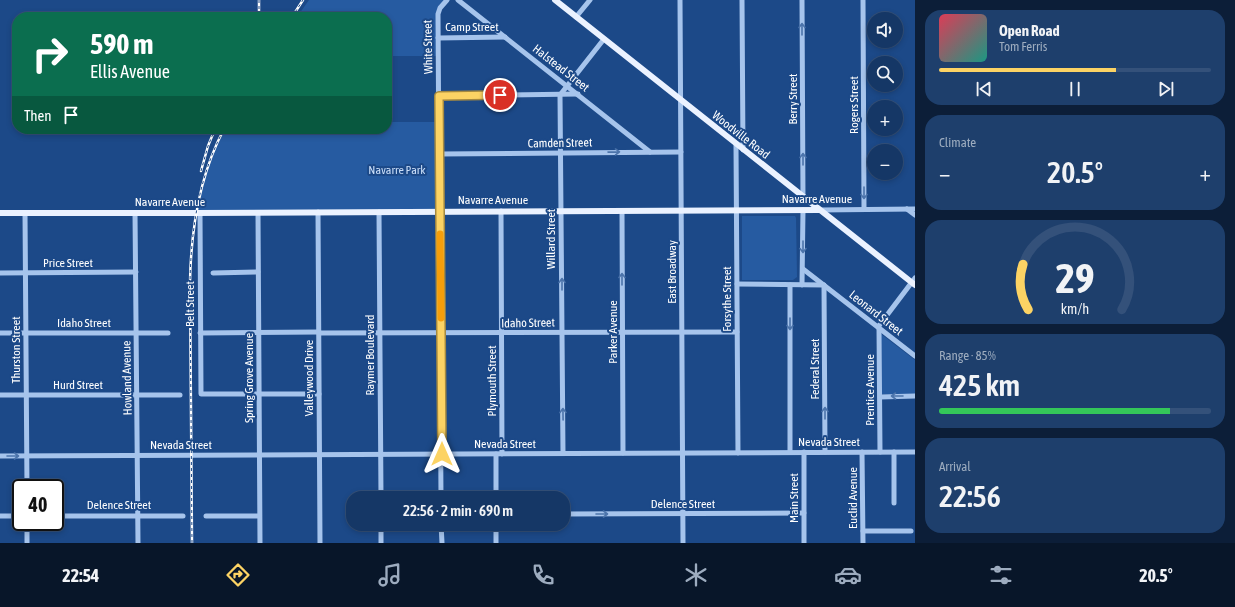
<!DOCTYPE html>
<html lang="en">
<head>
<meta charset="utf-8">
<style>
  :root { --surface:#153766; --page:#1e3f6c; --text:#f1f3f6; --muted:#9dacbf; --line:#34517a; --accent:#fcd364 }
  body { margin:0; font-family:"Asap Condensed",sans-serif; background:var(--page); color:var(--text); height:100vh; display:flex; flex-direction:column; font-size:15px; white-space:nowrap }
  * { box-sizing:border-box; margin:0 }
  p { font-size:13px; color:var(--muted) }
  .icon { flex:none; width:22px; height:22px; fill:none; stroke:currentColor; stroke-width:2; stroke-linecap:round; stroke-linejoin:round }
  .map { position:relative; flex:1; overflow:hidden }
  .side { display:flex; flex-direction:column; gap:10px; padding:10px; background:#0c1e38; width:320px }
  .side>* { flex:none }
  .top-card { position:absolute; left:12px; top:12px; width:380px; height:122px; border-radius:16px; box-shadow:0 2px 6px #0003,0 0 0 1px var(--line); background:#0b6e4f; color:#fff; overflow:hidden }
  .fabs { position:absolute; left:867px; top:12px; display:grid; gap:8px }
  .fabs a { display:grid; place-items:center; width:36px; height:36px; border-radius:50%; background:var(--surface); box-shadow:0 2px 6px #0003,0 0 0 1px var(--line); font-size:20px }
  .speed { position:absolute; left:12px; top:479px; display:flex; gap:8px; font-size:20px; font-weight:700; text-align:center }
  .speed>* { display:grid; place-content:center; width:52px; height:52px; border-radius:50%; background:var(--surface); box-shadow:0 2px 6px #0003,0 0 0 1px var(--line); line-height:1 }
  .speed .limit { border:2px solid #111; border-radius:6px; background:#fff; color:#111 }
  .pin { position:absolute; display:grid; place-items:center; width:34px; height:34px; color:#fff; margin:-17px; border:2px solid #fff; border-radius:50%; box-shadow:0 1px 4px #0007 }
  .me { position:absolute; width:44px; margin:-22px; rotate:0deg; stroke-linejoin:round; filter:drop-shadow(0 0 3px #0008) }
  .turn { display:flex; align-items:center; gap:14px; height:84px; padding:0 12px; font-size:18px }
  .turn .icon { width:52px; height:52px; stroke-width:2.5 }
  .turn b { display:block; font-size:28px; line-height:34px }
  .then { display:flex; align-items:center; height:38px; padding:0 12px; background:#0003; gap:8px; font-size:15px }
  .big { font-size:30px; font-weight:600; line-height:1.1 }
  .side .tile { flex:1; display:flex; flex-direction:column; justify-content:center; gap:6px; min-width:0; padding:0 14px; border-radius:16px; background:var(--page) }
  .side .dial { align-items:center; gap:0 }
  .dial svg { height:104px; overflow:visible; fill:none; stroke:var(--line); stroke-width:7; stroke-linecap:round; text-anchor:middle }
  .dial text { fill:var(--text); stroke:none }
  .song { display:flex; align-items:center; gap:12px }
  .cover { width:48px; height:48px; border-radius:6px; background:linear-gradient(135deg,hsl(350 70% 55%),hsl(170 70% 35%)) }
  .played { height:4px; border-radius:2px; background:linear-gradient(90deg,var(--accent) 65%,var(--line) 65%) }
  .keys { display:flex; justify-content:space-around; direction:ltr }
  .heat { display:flex; justify-content:space-between; align-items:center; font-size:22px; direction:ltr }
  .charge { height:6px; border-radius:3px; background:linear-gradient(90deg,#34c759 85%,var(--line) 0) }
  .trip { position:absolute; left:346px; top:491px; width:224px; height:40px; border-radius:16px; background:var(--surface); box-shadow:0 2px 6px #0003,0 0 0 1px var(--line); font-weight:600; line-height:40px; text-align:center }
  .menu { display:flex; height:64px; justify-content:space-around; align-items:center; background:#081629; color:var(--muted) }
  .menu .icon { width:28px; height:28px }
  .menu .current { color:var(--accent) }
  .menu b { font-size:18px; color:var(--text) }
  main { display:flex; flex:1; min-height:0 }
  .map>svg:first-child { display:block }
</style>
</head>
<body>
<main>
<div class="map">
<svg width="915" height="543" viewBox="0 0 915 543">
  <rect width="100%" height="100%" fill="#1c4988"/>
  <g fill="#265ba1">
    <path d="M309 0H446L440 8 438 56H388L389 122H439L440 212 197 213 208 165 224 129H387V17H297Z"/>
    <path d="M742 216H795L796 218 797 277 793 280H742Z"/>
    <path d="M881 334 915 360V394H882Z"/>
  </g>
  <g fill="none" stroke-linecap="round" stroke-linejoin="round">
    <g stroke="#a6c4ec" stroke-width="5">
      <path d="M458 0 650 152"/>
      <path d="M680 0 683 543"/>
      <path d="M742 0 743 150"/>
      <path d="M802 0 803 198"/>
      <path d="M863 0 864 209"/>
      <path d="M576 17 590 0"/>
      <path d="M438 38 505 37"/>
      <path d="M439 96 578 94"/>
      <path d="M736 145 738 453"/>
      <path d="M439 154 681 152"/>
      <path d="M907 209 915 215"/>
      <path d="M819 210 915 209"/>
      <path d="M501 211 502 454"/>
      <path d="M622 211 623 453"/>
      <path d="M318 212 320 543"/>
      <path d="M379 212 381 498"/>
      <path d="M25 213 27 488"/>
      <path d="M135 213 138 543"/>
      <path d="M200 213 201 394H319"/>
      <path d="M258 213 260 543"/>
      <path d="M803 269 915 356"/>
      <path d="M0 273 136 272"/>
      <path d="M213 273 258 272"/>
      <path d="M737 284 824 285"/>
      <path d="M790 285V452"/>
      <path d="M802 285 803 210"/>
      <path d="M824 285 825 452"/>
      <path d="M878 327 915 278"/>
      <path d="M879 328 880 452"/>
      <path d="M0 333H168"/>
      <path d="M200 333 319 332"/>
      <path d="M319 333 737 332"/>
      <path d="M0 395H180"/>
      <path d="M880 397 915 396"/>
      <path d="M804 452V543"/>
      <path d="M862 452 863 543"/>
      <path d="M894 452V503"/>
      <path d="M563 453 560 95 604 39"/>
      <path d="M496 454V498"/>
      <path d="M0 456 915 452"/>
      <path d="M441 498 438 14 440 8 447 0"/>
      <path d="M563 514 804 513"/>
      <path d="M0 516H21"/>
      <path d="M55 516H183"/>
      <path d="M206 516H259"/>
      <path d="M27 522V543"/>
      <path d="M381 524V543"/>
      <path d="M441 524 442 543"/>
      <path d="M496 524V543"/>
      <path d="M863 531H911"/>
    </g>
    <g stroke="#ebf2ff" stroke-width="6">
      <path d="M555 0 915 285"/>
      <path d="M0 213H194L819 210"/>
    </g>
    <g stroke="#fff" stroke-width="2.5">
      <g id="rail">
        <path d="M259 0V17"/>
        <path d="M292 17 303 0"/>
        <path d="M201 171 208 146 215 129"/>
        <path d="M192 543 190 282C191 229 199 176 224 129"/>
      </g>
    </g>
    <use href="#rail" stroke="#1c4988" stroke-width="1" stroke-dasharray="3" stroke-linecap="butt"/>
  </g>
  <defs><path id="oneway-shaft" d="M-6 0H5M1.5-3L5.5 0L1.5 3" fill="none" stroke-width="1.6" stroke-linecap="round" stroke-linejoin="round"/></defs>
  <g stroke="#4c74ab">
    <use href="#oneway-shaft" transform="translate(802 29) rotate(-90)"/>
    <use href="#oneway-shaft" transform="translate(614 152) rotate(-1)"/>
    <use href="#oneway-shaft" transform="translate(803 159) rotate(-90)"/>
    <use href="#oneway-shaft" transform="translate(864 193) rotate(90)"/>
    <use href="#oneway-shaft" transform="translate(803 247) rotate(90)"/>
    <use href="#oneway-shaft" transform="translate(622 279) rotate(-90)"/>
    <use href="#oneway-shaft" transform="translate(562 284) rotate(-90)"/>
    <use href="#oneway-shaft" transform="translate(790 324) rotate(90)"/>
    <use href="#oneway-shaft" transform="translate(897 396) rotate(180)"/>
    <use href="#oneway-shaft" transform="translate(825 413) rotate(-90)"/>
    <use href="#oneway-shaft" transform="translate(563 414) rotate(-91)"/>
    <use href="#oneway-shaft" transform="translate(13 456)"/>
    <use href="#oneway-shaft" transform="translate(602 514)"/>
  </g>
  <g fill="none" stroke-linecap="round" stroke-linejoin="round">
    <g stroke="#a48941" stroke-width="10">
      <path id="route" d="M442 454 439 96 500 95"/>
    </g>
    <use href="#route" stroke="#fcd364" stroke-width="7"/>
    <path stroke="#f59e0b" stroke-width="7" d="M440 234 441 318"/>
  </g>
  <g text-anchor="middle" dominant-baseline="central" stroke-width="4" stroke-linejoin="round" paint-order="stroke">
    <g font-size="12" fill="#fff" stroke="#1c4988">
      <text x="472" y="27">Camp Street</text>
      <text transform="translate(428 47) rotate(-91)">White Street</text>
      <text transform="translate(561 68) rotate(38)">Halstead Street</text>
      <text transform="translate(793 99) rotate(-90)">Berry Street</text>
      <text transform="translate(854 105) rotate(-90)">Rogers Street</text>
      <text transform="translate(741 135) rotate(38)">Woodville Road</text>
      <text transform="translate(560 143) rotate(-1)">Camden Street</text>
      <text x="817" y="199">Navarre Avenue</text>
      <text x="493" y="200">Navarre Avenue</text>
      <text x="170" y="202">Navarre Avenue</text>
      <text transform="translate(551 239) rotate(-90)">Willard Street</text>
      <text x="68" y="263">Price Street</text>
      <text transform="translate(672 272) rotate(-90)">East Broadway</text>
      <text transform="translate(727 299) rotate(-90)">Forsythe Street</text>
      <text transform="translate(190 304) rotate(-90)">Belt Street</text>
      <text transform="translate(876 313) rotate(38)">Leonard Street</text>
      <text x="84" y="323">Idaho Street</text>
      <text transform="translate(528 323) rotate(-1)">Idaho Street</text>
      <text transform="translate(613 332) rotate(-90)">Parker Avenue</text>
      <text transform="translate(16 350) rotate(-90)">Thurston Street</text>
      <text transform="translate(370 355) rotate(-90)">Raymer Boulevard</text>
      <text transform="translate(815 369) rotate(-90)">Federal Street</text>
      <text transform="translate(127 378) rotate(-91)">Howland Avenue</text>
      <text transform="translate(249 378) rotate(-90)">Spring Grove Avenue</text>
      <text transform="translate(309 378) rotate(-90)">Valleywood Drive</text>
      <text transform="translate(492 381) rotate(-90)">Plymouth Street</text>
      <text x="78" y="385">Hurd Street</text>
      <text transform="translate(870 390) rotate(-90)">Prentice Avenue</text>
      <text x="829" y="442">Nevada Street</text>
      <text x="505" y="444">Nevada Street</text>
      <text x="181" y="445">Nevada Street</text>
      <text transform="translate(794 498) rotate(-90)">Main Street</text>
      <text transform="translate(853 498) rotate(-90)">Euclid Avenue</text>
      <text x="683" y="504">Delence Street</text>
      <text x="119" y="505">Delence Street</text>
    </g>
    <g font-size="12" fill="#cbdff9" stroke="#1c4988">
      <text x="397" y="170">Navarre Park</text>
    </g>
  </g>
</svg>
<div class="fabs">
<a><svg class="icon" aria-label="sound" viewBox="0 0 24 24"><path d="M4 9h4l5-4v14l-5-4H4zM17 9q2 3 0 6"/></svg></a>
<a><svg class="icon" aria-label="search" viewBox="0 0 24 24"><circle cx="10" cy="10" r="6"/><path d="M15 15l6 6"/></svg></a>
<a>+</a>
<a>−</a>
</div>
<div class="speed"><div class="limit">40</div></div>
<div class="pin" style="left:500px;top:95px;background:#d93025"><svg class="icon" aria-label="arrive" viewBox="0 0 24 24"><path d="M6 21V4h12l-3 4 3 4H6"/></svg></div>
<svg class="me" style="left:442px;top:454px" viewBox="-20 -20 40 40"><path d="M0-17L14 15 0 8-14 15z" fill="#fcd364" stroke="#fff" stroke-width="4"/></svg>
<div class="trip">22:56 · 2 min · 690 m</div>
<div class="top-card">
<div class="turn"><svg class="icon" aria-label="right" viewBox="0 0 24 24"><path d="M7 20v-9h11M14 6l5 5-5 5"/></svg><div><b>590 m</b>Ellis Avenue</div></div>
<div class="then">Then<svg class="icon" aria-label="arrive" viewBox="0 0 24 24"><path d="M6 21V4h12l-3 4 3 4H6"/></svg></div>
</div>
</div>
<section class="side">
<div class="tile">
<div class="song"><i class="cover"></i><div><b>Open Road</b><p>Tom Ferris</p></div></div>
<div class="played"></div>
<div class="keys"><svg class="icon" aria-label="previous" viewBox="0 0 24 24"><path d="M18 5L8 12l10 7zM5 5v14"/></svg><svg class="icon" aria-label="pause" viewBox="0 0 24 24"><path d="M8 5v14M16 5v14"/></svg><svg class="icon" aria-label="next" viewBox="0 0 24 24"><path d="M6 5l10 7-10 7zM19 5v14"/></svg></div>
</div>
<div class="tile"><p>Climate</p>
<div class="heat"><a>−</a><b class="big">20.5°</b><a>+</a></div>
</div>
<div class="tile dial"><svg viewBox="0 0 100 80">
<path d="M14 69A42 42 0 1 1 86 69"/>
<path d="M14 69A42 42 0 0 1 10 34" stroke="#fcd364"/>
<text x="50" y="56" font-size="32" font-weight="700">29</text>
<text x="50" y="72" font-size="11">km/h</text>
</svg></div>
<div class="tile"><p>Range · 85%</p><b class="big">425 km</b><div class="charge"></div></div>
<div class="tile"><p>Arrival</p><b class="big">22:56</b></div>
</section>
</main>
<nav class="menu">
<b>22:54</b>
<svg class="icon current" aria-label="directions" viewBox="0 0 24 24"><path d="M12 3l9 9-9 9-9-9zM9 14v-3h6M13 9l2 2-2 2"/></svg>
<svg class="icon" aria-label="music" viewBox="0 0 24 24"><path d="M9 18V5l10-2v13"/><circle cx="6" cy="18" r="3"/><circle cx="16" cy="16" r="3"/></svg>
<svg class="icon" aria-label="phone" viewBox="0 0 24 24"><path d="M5 4h4l2 5-3 2q2 4 5 5l2-3 5 2v4C11 20 4 13 5 4z"/></svg>
<svg class="icon" aria-label="climate" viewBox="0 0 24 24"><path d="M12 3v18M4 7l16 10M4 17L20 7"/></svg>
<svg class="icon" aria-label="car" viewBox="0 0 24 24"><path d="M5 17H2v-5l4-1 3-4h7l3 4 3 1v5h-3M9 17h6M6 11h13"/><circle cx="7" cy="17" r="2"/><circle cx="17" cy="17" r="2"/></svg>
<svg class="icon" aria-label="filters" viewBox="0 0 24 24"><path d="M4 7h16M4 17h16"/><circle cx="9" cy="7" r="2"/><circle cx="15" cy="17" r="2"/></svg>
<b>20.5°</b>
</nav>
</body>
</html>
